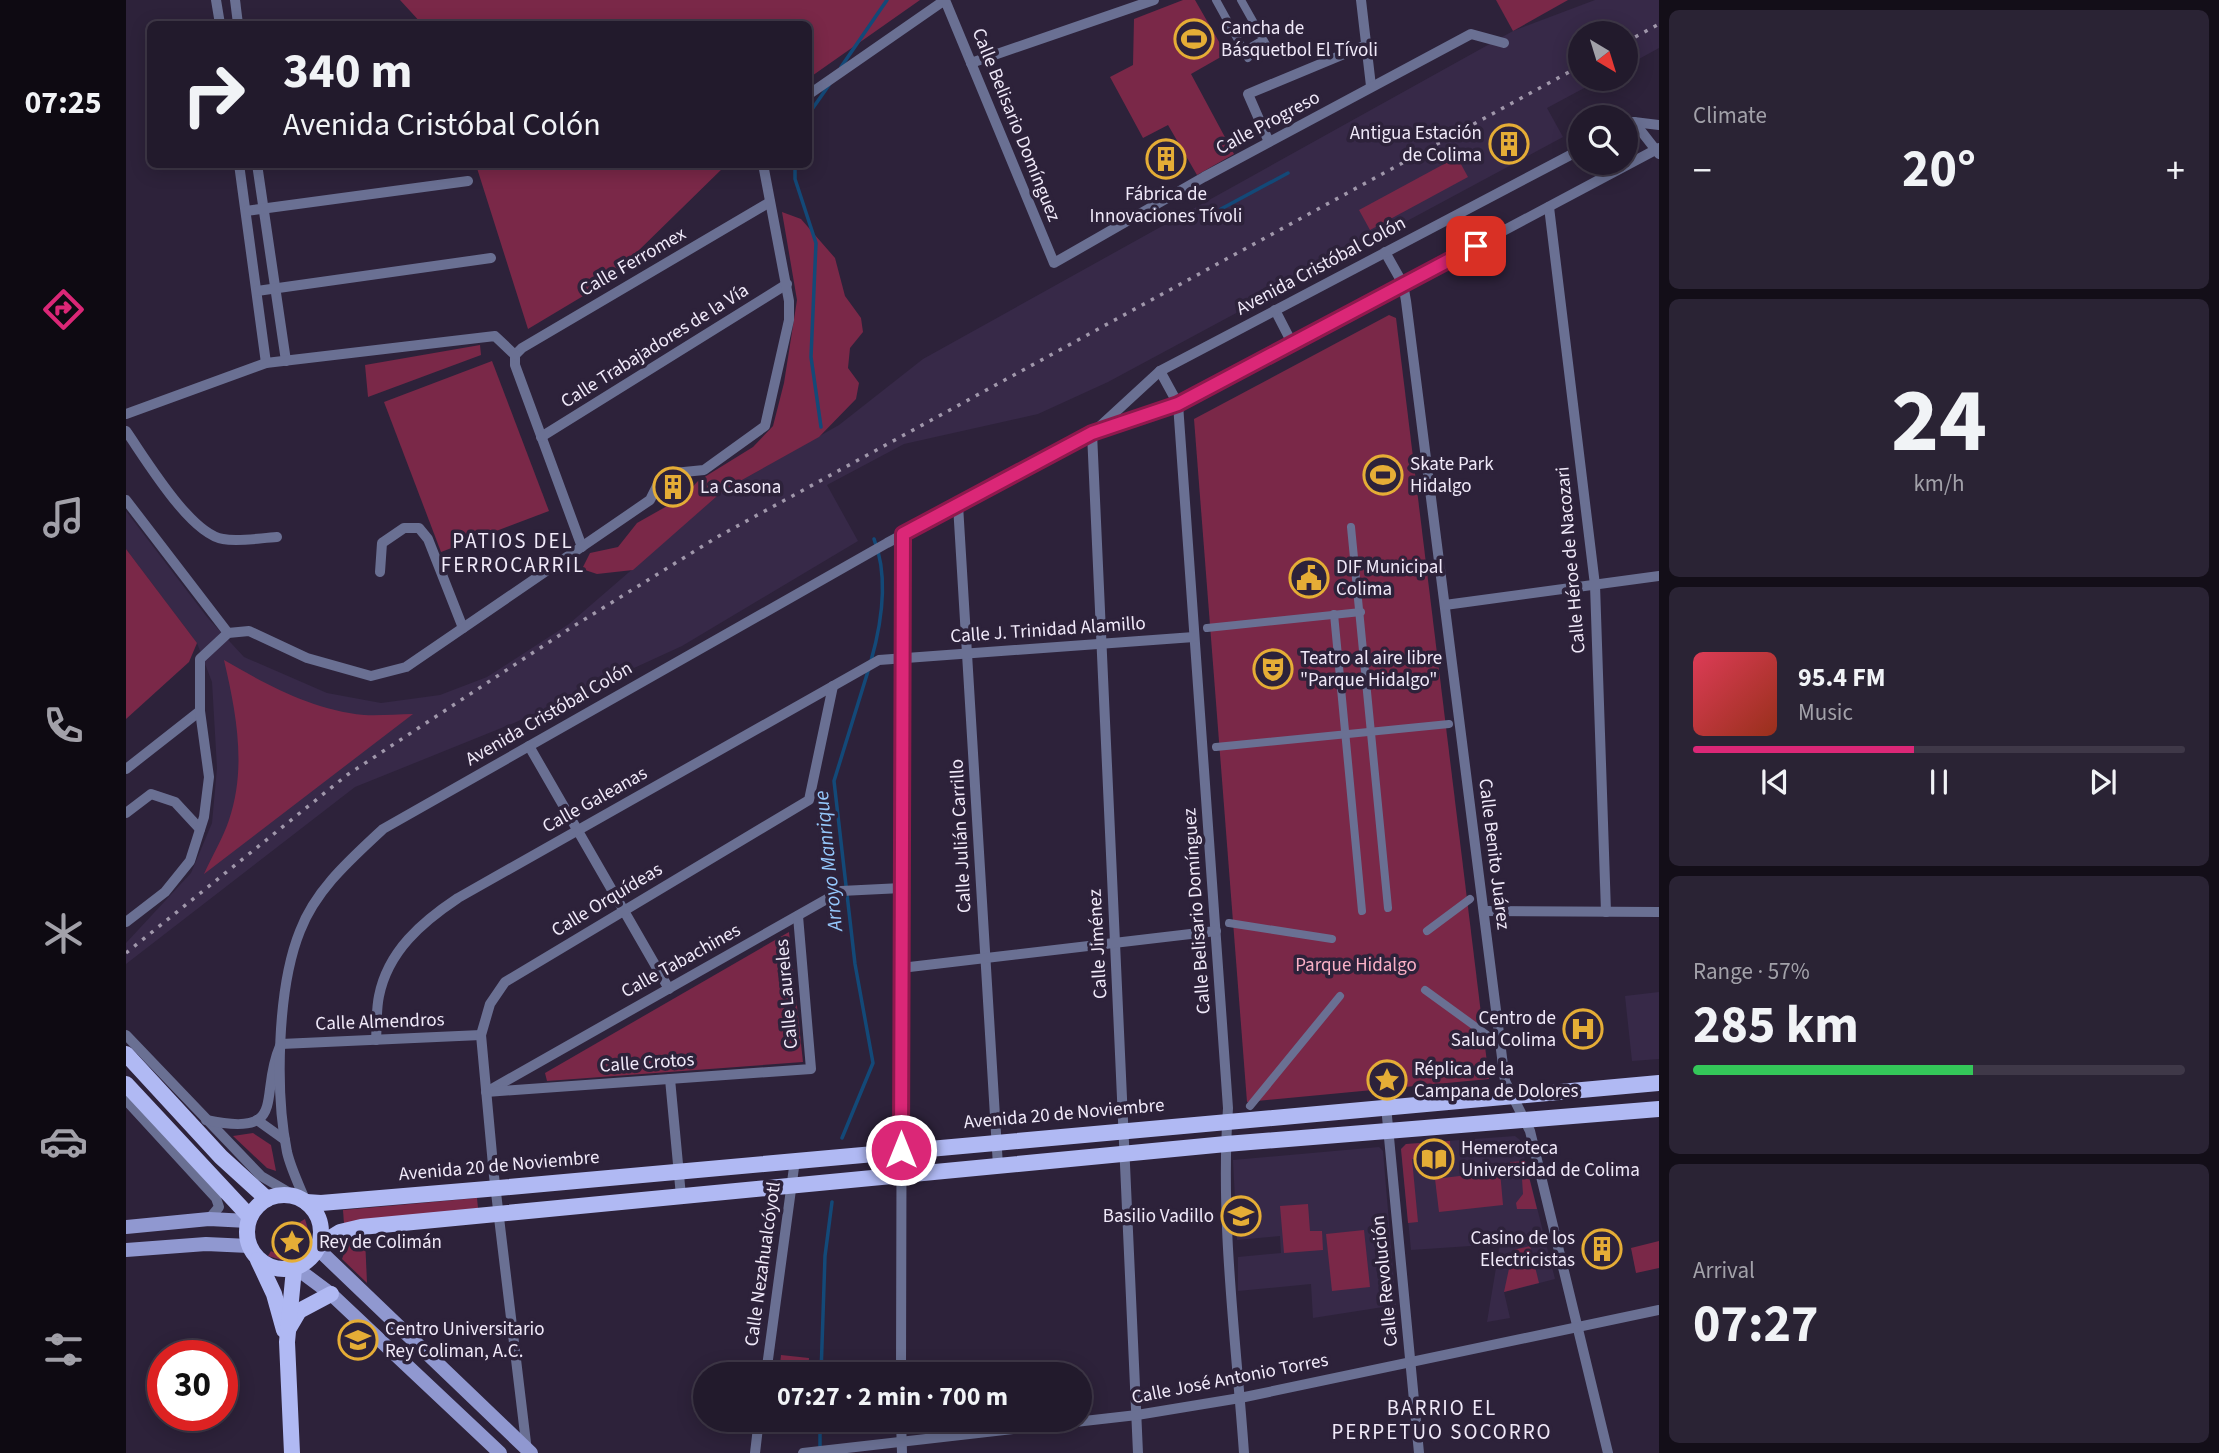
<!DOCTYPE html>
<html lang="en">
<head>
<meta charset="utf-8">
<style>
  :root { --surface:#221a2c; --page:#2a2334; --text:#f1f3f6; --muted:#a2a1a9; --line:#3f3848; --accent:#db2777 }
  body { margin:0; font-family:"Source Sans 3",sans-serif; background:var(--page); color:var(--text); height:100vh; display:flex; flex-direction:column; font-size:26px; white-space:nowrap }
  * { box-sizing:border-box; margin:0 }
  p { font-size:23px; color:var(--muted) }
  .icon { flex:none; width:38px; height:38px; fill:none; stroke:currentColor; stroke-width:2; stroke-linecap:round; stroke-linejoin:round }
  .map { position:relative; flex:1; overflow:hidden }
  .panel { display:flex; flex-direction:column; gap:10px; padding:10px; background:#130e18; width:560px }
  .panel>* { flex:none }
  .hud { position:absolute; left:21px; top:21px; width:665px; height:147px; border-radius:10px; box-shadow:0 4px 18px #0003,0 0 0 2px var(--line); background:#221a2c; color:var(--text); overflow:hidden }
  .needle { width:46px; rotate:142deg }
  .buttons { position:absolute; left:1442px; top:21px; display:grid; gap:14px }
  .buttons a { display:grid; place-items:center; width:70px; height:70px; border-radius:50%; background:var(--surface); box-shadow:0 4px 18px #0003,0 0 0 2px var(--line); font-size:35px }
  .speed { position:absolute; left:21px; top:1340px; display:flex; gap:14px; font-size:35px; font-weight:700; text-align:center }
  .speed>* { display:grid; place-content:center; width:91px; height:91px; border-radius:50%; background:var(--surface); box-shadow:0 4px 18px #0003,0 0 0 2px var(--line); line-height:1 }
  .speed .limit { border:10px solid #d22; background:#fff; color:#111 }
  .pin { position:absolute; display:grid; place-items:center; width:60px; height:60px; color:#fff; margin:-30px; border-radius:14px; box-shadow:0 4px 10px #0006 }
  .me { position:absolute; width:77px; margin:-38px; rotate:0deg; stroke-linejoin:round; filter:drop-shadow(0 0 5px #0008) }
  .turn { display:flex; align-items:center; gap:24px; height:147px; padding:0 21px; font-size:32px }
  .turn .icon { width:91px; height:91px; stroke-width:2.5 }
  .turn b { display:block; font-size:49px; line-height:60px }
  .big { font-size:52px; font-weight:700; line-height:1.1 }
  .panel .tile { flex:1; display:flex; flex-direction:column; justify-content:center; gap:10px; min-width:0; padding:0 24px; border-radius:10px; background:var(--page) }
  .panel .dial { align-items:center; gap:0 }
  .dial b { font-size:91px; line-height:1 }
  .song { display:flex; align-items:center; gap:21px }
  .cover { width:84px; height:84px; border-radius:10px; background:linear-gradient(135deg,hsl(350 70% 55%),hsl(10 70% 35%)) }
  .played { height:7px; border-radius:4px; background:linear-gradient(90deg,var(--accent) 45%,var(--line) 45%) }
  .keys { display:flex; justify-content:space-around; direction:ltr }
  .heat { display:flex; justify-content:space-between; align-items:center; font-size:38px; direction:ltr }
  .charge { height:10px; border-radius:5px; background:linear-gradient(90deg,#34c759 57%,var(--line) 0) }
  .trip { position:absolute; left:567px; top:1362px; width:399px; height:70px; border-radius:35px; background:var(--surface); box-shadow:0 4px 18px #0003,0 0 0 2px var(--line); font-weight:700; line-height:70px; text-align:center }
  main { display:flex; flex:1; min-height:0 }
  .menu { display:flex; flex-direction:column; width:126px; justify-content:space-around; align-items:center; background:#0e0a12; color:var(--muted) }
  .menu .icon { width:49px; height:49px }
  .menu .active { color:var(--accent) }
  .menu b { font-size:32px; color:var(--text) }
  .map>svg:first-child { display:block }
</style>
</head>
<body>
<main>
<nav class="menu">
<b>07:25</b>
<svg class="icon active" aria-label="directions" viewBox="0 0 24 24"><path d="M12 3l9 9-9 9-9-9zM9 14v-3h6M13 9l2 2-2 2"/></svg>
<svg class="icon" aria-label="music" viewBox="0 0 24 24"><path d="M9 18V5l10-2v13"/><circle cx="6" cy="18" r="3"/><circle cx="16" cy="16" r="3"/></svg>
<svg class="icon" aria-label="phone" viewBox="0 0 24 24"><path d="M5 4h4l2 5-3 2q2 4 5 5l2-3 5 2v4C11 20 4 13 5 4z"/></svg>
<svg class="icon" aria-label="climate" viewBox="0 0 24 24"><path d="M12 3v18M4 7l16 10M4 17L20 7"/></svg>
<svg class="icon" aria-label="car" viewBox="0 0 24 24"><path d="M5 17H2v-5l4-1 3-4h7l3 4 3 1v5h-3M9 17h6M6 11h13"/><circle cx="7" cy="17" r="2"/><circle cx="17" cy="17" r="2"/></svg>
<svg class="icon" aria-label="filters" viewBox="0 0 24 24"><path d="M4 7h16M4 17h16"/><circle cx="9" cy="7" r="2"/><circle cx="15" cy="17" r="2"/></svg>
</nav>
<div class="map">
<svg width="1533" height="1453" viewBox="0 0 1533 1453">
  <rect width="100%" height="100%" fill="#2d223a"/>
  <g fill="#372948">
    <path d="M1469 0H1533V48L1500 66V33H1454V79H1475L1421 108 1437 137 982 382 912 414 778 444 701 485 732 541 556 646 388 723 229 787 0 964V943L65 873 86 823 91 768 86 682 71 643 0 549V511L81 617 118 657 201 693 255 703 314 695 361 677 443 624 598 490 713 425 797 359 1387 31Z"/>
    <path d="M1533 992V1059L1506 1061 1499 996Z"/>
    <path d="M1389 1136 1394 1140 1429 1279 1378 1292 1384 1318 1361 1322 1374 1244 1285 1250 1275 1149 1280 1144Z"/>
    <path d="M1253 1147 1257 1151 1270 1305 1187 1318 1185 1284 1112 1291V1257L1155 1253 1154 1236 1111 1240 1107 1160Z"/>
  </g>
  <g fill="#7a2848">
    <path d="M274 0H794L683 78 682 24H296Z"/>
    <path d="M1057 0H1069L1100 54 1065 74 1108 154 1071 175 1042 125 1017 138 984 77 1007 65 1008 19Z"/>
    <path d="M1370 0H1442L1387 31Z"/>
    <path d="M1331 157 1342 177 1244 230 1233 210Z"/>
    <path d="M350 165V164L600 165 509 254 514 262 402 329Z"/>
    <path d="M656 212 675 219 709 258 719 296 735 318 737 332 724 348 722 368 733 383 730 399 693 437 598 490 507 570 471 574 456 569 464 553 492 547 511 523 557 497 572 481 627 447 647 426 658 383 671 300Z"/>
    <path d="M1263 315 1270 318 1363 1079 1121 1102 1068 419Z"/>
    <path d="M354 345 355 355 242 397 239 365Z"/>
    <path d="M366 361 423 511 315 552 258 402Z"/>
    <path d="M0 549 71 643 63 662 0 719Z"/>
    <path d="M98 660C141 685 187 710 238 715 254 716 271 714 287 714L78 874C86 856 97 838 103 820 121 767 110 712 98 660Z"/>
    <path d="M663 932 677 1062 421 1081 419 1073Z"/>
    <path d="M127 1133 145 1145 150 1171 141 1168 107 1136Z"/>
    <path d="M1324 1141 1325 1156 1286 1159 1292 1222 1282 1223 1275 1149 1280 1144Z"/>
    <path d="M1399 1161 1411 1209H1391L1390 1203 1397 1194 1396 1179 1385 1170 1384 1162Z"/>
    <path d="M1374 1171 1377 1205 1313 1212 1309 1179Z"/>
    <path d="M351 1198 352 1208 218 1224 217 1210Z"/>
    <path d="M1182 1204 1184 1231H1196L1197 1250 1158 1253 1154 1206Z"/>
    <path d="M179 1219 184 1236 174 1255 159 1261 142 1256 145 1251 151 1254 153 1249 166 1244 171 1230 177 1229 174 1222Z"/>
    <path d="M1238 1230 1244 1287 1206 1291 1200 1234Z"/>
    <path d="M239 1238 241 1283 216 1259 223 1240Z"/>
    <path d="M1533 1241V1268L1510 1273 1505 1248Z"/>
    <path d="M1404 1246 1413 1283 1378 1292 1387 1250Z"/>
    <path d="M655 1355 683 1358 682 1374H653Z"/>
  </g>
  <g fill="none" stroke-linecap="round" stroke-linejoin="round">
    <g stroke="#134978" stroke-width="3.5">
      <path d="M715 67 761 0"/>
      <path d="M682 115 703 85"/>
      <path d="M669 164V179L690 243 685 357 695 427"/>
      <path d="M1095 209 1162 173"/>
      <path d="M745 661C756 622 763 577 748 539"/>
      <path d="M716 1138 747 1063 729 964 708 781 743 668"/>
      <path d="M695 1374 699 1256 706 1202"/>
      <path d="M694 1447V1419"/>
    </g>
    <g stroke="#6a7093" stroke-width="8">
      <path d="M1090 0 1122 58"/>
      <path d="M1115 0 1142 48"/>
      <path d="M1118 51 1137 40"/>
      <path d="M1225 527 1262 908"/>
      <path d="M1208 614 1236 911"/>
      <path d="M1081 628 1235 612"/>
      <path d="M1090 747 1323 724"/>
      <path d="M1103 923 1206 939"/>
      <path d="M1301 931 1344 899"/>
      <path d="M1299 990 1361 1035"/>
      <path d="M1124 1106 1214 996"/>
    </g>
    <g stroke="#6a7093" stroke-width="10">
      <path d="M90 0 94 24"/>
      <path d="M109 0 112 24"/>
      <path d="M1235 0 1245 86"/>
      <path d="M845 63 1028 0"/>
      <path d="M682 95 819 0 928 263 1078 177 1345 34 1378 43"/>
      <path d="M1508 122 1533 154"/>
      <path d="M1500 126 1508 122 1533 125"/>
      <path d="M1143 142 1122 94 1240 45"/>
      <path d="M113 164 140 363"/>
      <path d="M131 164 160 361"/>
      <path d="M1423 207 1469 585 1480 912"/>
      <path d="M120 211 342 181"/>
      <path d="M1259 252 1277 284 1280 301 1379 1081 1404 1131 1482 1453"/>
      <path d="M131 291 365 258"/>
      <path d="M1149 310 1166 343"/>
      <path d="M389 355 396 348 644 202"/>
      <path d="M389 355V365L456 547"/>
      <path d="M1034 371 1052 404 1102 1108C1094 1223 1110 1339 1118 1453"/>
      <path d="M0 414 140 363 369 336 389 355"/>
      <path d="M971 429 1034 371 1454 150"/>
      <path d="M0 431C19 458 64 534 97 539 113 542 134 538 151 537"/>
      <path d="M966 433 1012 1453"/>
      <path d="M415 437 661 284"/>
      <path d="M0 500 102 633"/>
      <path d="M832 505 872 1166"/>
      <path d="M254 572 256 543 278 528H293L302 539 337 628"/>
      <path d="M1319 605 1533 576"/>
      <path d="M403 746 543 989"/>
      <path d="M0 769 74 711"/>
      <path d="M0 813 25 794 49 802 74 829"/>
      <path d="M1358 911 1533 912"/>
      <path d="M0 922 39 892 64 861 78 817 83 777 74 711V659L102 633 123 631 181 658 245 676 280 667 524 500 532 484 548 473 578 470 639 426 663 320V301L637 164"/>
      <path d="M775 968 1090 931"/>
      <path d="M0 1035 135 1176 169 1196"/>
      <path d="M250 1040C251 1026 250 1010 253 996 262 951 296 922 332 898L753 660 1068 637"/>
      <path d="M155 1044 355 1035"/>
      <path d="M544 1079 555 1196"/>
      <path d="M362 1091 715 891 776 888"/>
      <path d="M360 1092 685 1069 672 916"/>
      <path d="M0 1100 90 1198 93 1207 83 1219"/>
      <path d="M1260 1106 1293 1453"/>
      <path d="M80 1120C164 1138 132 1096 154 1046"/>
      <path d="M131 1120 159 1140"/>
      <path d="M180 1202C173 1185 165 1169 161 1152 149 1092 151 988 174 931 190 889 225 859 257 829L761 543 966 433 1052 404 1533 148"/>
      <path d="M640 1374 669 1160"/>
      <path d="M775 1374 777 534"/>
      <path d="M775 1419 776 1453"/>
      <path d="M401 1451 368 1176 355 1035 364 1004 379 982 683 800 707 686"/>
      <path d="M629 1453 633 1419"/>
      <path d="M677 1453 1011 1415 1114 1398 1533 1310"/>
    </g>
    <g stroke="#9098d0" stroke-width="14">
      <path d="M0 1227 83 1219 122 1221"/>
      <path d="M192 1249 405 1453"/>
      <path d="M0 1250 80 1244 123 1246"/>
      <path d="M170 1268 205 1294 374 1453"/>
    </g>
    <g stroke="#b0b9f3" stroke-width="16">
      <path d="M0 1054 95 1157 141 1199"/>
      <path d="M0 1084 124 1217"/>
      <circle cx="158" cy="1232" r="37"/>
      <path d="M180 1202 195 1203 361 1189 1533 1083"/>
      <path d="M193 1245 214 1232 235 1227 1100 1144 1533 1109"/>
      <path d="M132 1260 148 1294 158 1330"/>
      <path d="M163 1328 173 1311 205 1294"/>
      <path d="M166 1453 161 1342 168 1269"/>
    </g>
    <g stroke="#a097ab" stroke-width="3.5" stroke-dasharray="3.5 7" stroke-linecap="butt">
      <path d="M1500 42 1533 24"/>
      <path d="M0 953 221 775 443 629 593 536 1454 66"/>
    </g>
  </g>
  <g fill="none" stroke-linecap="round" stroke-linejoin="round">
    <g stroke="#8e194d" stroke-width="18">
      <path id="route" d="M775 1150 777 534 966 433 1052 404 1350 246"/>
    </g>
    <use href="#route" stroke="#db2777" stroke-width="12"/>
  </g>
  <defs>
    <g id="stadium-ring" transform="scale(2.0125)"><circle r="9.5" fill="#2d223a" stroke="#e5ad36" stroke-width="1.5"/><path d="M0-5a6.5 5 0 1 0 0 10a6.5 5 0 1 0 0-10ZM-3.5-1.8h7v3.6h-7Z" fill="#e5ad36"/></g>
    <g id="building-ring" transform="scale(2.0125)"><circle r="9.5" fill="#2d223a" stroke="#e5ad36" stroke-width="1.5"/><path d="M-4-6H4V6H1V3H-1V6H-4ZM-2.5-4.3h1.7v1.8h-1.7ZM.8-4.3h1.7v1.8H.8ZM-2.5-1h1.7V.8h-1.7ZM.8-1h1.7V.8H.8Z" fill="#e5ad36"/></g>
    <g id="civic-ring" transform="scale(2.0125)"><circle r="9.5" fill="#2d223a" stroke="#e5ad36" stroke-width="1.5"/><path d="M-.6-6.5H3V-4.5H.6V-3L4-1V1h2V6H-6V1h2V-1L-.6-3ZM-1.2 2.5V6h2.4V2.5Z" fill="#e5ad36"/></g>
    <g id="theatre-ring" transform="scale(2.0125)"><circle r="9.5" fill="#2d223a" stroke="#e5ad36" stroke-width="1.5"/><path d="M-5-5.5Q0-4 5-5.5V0Q5 5 0 6Q-5 5-5 0ZM-3.3-2.5H-1v1.5H-3.3ZM1-2.5H3.3v1.5H1ZM-2.8 1Q0 5.5 2.8 1Z" fill="#e5ad36"/></g>
    <g id="hospital-ring" transform="scale(2.0125)"><circle r="9.5" fill="#2d223a" stroke="#e5ad36" stroke-width="1.5"/><path d="M-5-5h3v3.5h4V-5h3V5h-3V1.5h-4V5h-3Z" fill="#e5ad36"/></g>
    <g id="sight-ring" transform="scale(2.0125)"><circle r="9.5" fill="#2d223a" stroke="#e5ad36" stroke-width="1.5"/><path d="M0-6L1.8-2.2L6-1.7L2.9 1.2L3.7 5.4L0 3.3L-3.7 5.4L-2.9 1.2L-6-1.7L-1.8-2.2Z" fill="#e5ad36"/></g>
    <g id="library-ring" transform="scale(2.0125)"><circle r="9.5" fill="#2d223a" stroke="#e5ad36" stroke-width="1.5"/><path d="M-6-4Q-3-5.5-.7-3.5V5Q-3 3-6 4ZM6-4Q3-5.5 .7-3.5V5Q3 3 6 4Z" fill="#e5ad36"/></g>
    <g id="school-ring" transform="scale(2.0125)"><circle r="9.5" fill="#2d223a" stroke="#e5ad36" stroke-width="1.5"/><path d="M0-5L7-2L0 1L-7-2ZM-4 1L0 2.5L4 1V4Q0 6-4 4Z" fill="#e5ad36"/></g>
    <g id="university-ring" transform="scale(2.0125)"><circle r="9.5" fill="#2d223a" stroke="#e5ad36" stroke-width="1.5"/><path d="M0-5L7-2L0 1L-7-2ZM-4 1L0 2.5L4 1V4Q0 6-4 4Z" fill="#e5ad36"/></g>
  </defs>
  <g fill-rule="evenodd">
    <use href="#stadium-ring" x="1068" y="39"/>
    <use href="#building-ring" x="1383" y="144"/>
    <use href="#building-ring" x="1040" y="159"/>
    <use href="#stadium-ring" x="1257" y="475"/>
    <use href="#building-ring" x="547" y="487"/>
    <use href="#civic-ring" x="1183" y="578"/>
    <use href="#theatre-ring" x="1147" y="669"/>
    <use href="#hospital-ring" x="1457" y="1029"/>
    <use href="#sight-ring" x="1261" y="1080"/>
    <use href="#library-ring" x="1308" y="1159"/>
    <use href="#school-ring" x="1115" y="1216"/>
    <use href="#sight-ring" x="166" y="1242"/>
    <use href="#building-ring" x="1476" y="1249"/>
    <use href="#university-ring" x="232" y="1340"/>
  </g>
  <g text-anchor="middle" dominant-baseline="central" stroke-width="7" stroke-linejoin="round" paint-order="stroke">
    <g font-size="19" fill="#f0e9f9" stroke="#2d223a" text-anchor="start">
      <text x="1095" y="28">Cancha de<tspan x="1095" dy="22">Básquetbol El Tívoli</tspan></text>
      <text x="1356" y="133" text-anchor="end">Antigua Estación<tspan x="1356" dy="22">de Colima</tspan></text>
      <text x="1040" y="194" text-anchor="middle">Fábrica de<tspan x="1040" dy="22">Innovaciones Tívoli</tspan></text>
      <text x="1284" y="464">Skate Park<tspan x="1284" dy="22">Hidalgo</tspan></text>
      <text x="574" y="487">La Casona</text>
      <text x="1210" y="567">DIF Municipal<tspan x="1210" dy="22">Colima</tspan></text>
      <text x="1174" y="658">Teatro al aire libre<tspan x="1174" dy="22">"Parque Hidalgo"</tspan></text>
      <text x="1430" y="1018" text-anchor="end">Centro de<tspan x="1430" dy="22">Salud Colima</tspan></text>
      <text x="1288" y="1069">Réplica de la<tspan x="1288" dy="22">Campana de Dolores</tspan></text>
      <text x="1335" y="1148">Hemeroteca<tspan x="1335" dy="22">Universidad de Colima</tspan></text>
      <text x="1088" y="1216" text-anchor="end">Basilio Vadillo</text>
      <text x="1449" y="1238" text-anchor="end">Casino de los<tspan x="1449" dy="22">Electricistas</tspan></text>
      <text x="193" y="1242">Rey de Colimán</text>
      <text x="259" y="1329">Centro Universitario<tspan x="259" dy="22">Rey Coliman, A.C.</tspan></text>
    </g>
    <g font-size="19" fill="#f0e9f9" stroke="#2d223a">
      <text transform="translate(1142 123) rotate(-28)">Calle Progreso</text>
      <text transform="translate(890 125) rotate(68)">Calle Belisario Domínguez</text>
      <text transform="translate(507 262) rotate(-30)">Calle Ferromex</text>
      <text transform="translate(1195 266) rotate(-28)">Avenida Cristóbal Colón</text>
      <text transform="translate(529 346) rotate(-32)">Calle Trabajadores de la Vía</text>
      <text transform="translate(1445 560) rotate(-95)">Calle Héroe de Nacozari</text>
      <text transform="translate(922 630) rotate(-4)">Calle J. Trinidad Alamillo</text>
      <text transform="translate(423 714) rotate(-30)">Avenida Cristóbal Colón</text>
      <text transform="translate(469 800) rotate(-29)">Calle Galeanas</text>
      <text transform="translate(835 836) rotate(-93)">Calle Julián Carrillo</text>
      <text transform="translate(1368 854) rotate(83)">Calle Benito Juárez</text>
      <text transform="translate(481 900) rotate(-31)">Calle Orquídeas</text>
      <text transform="translate(1071 911) rotate(-94)">Calle Belisario Domínguez</text>
      <text transform="translate(972 944) rotate(-93)">Calle Jiménez</text>
      <text transform="translate(555 961) rotate(-29)">Calle Tabachines</text>
      <text transform="translate(661 994) rotate(-95)">Calle Laureles</text>
      <text transform="translate(254 1022) rotate(-2)">Calle Almendros</text>
      <text transform="translate(521 1063) rotate(-4)">Calle Crotos</text>
      <text transform="translate(938 1114) rotate(-5)">Avenida 20 de Noviembre</text>
      <text transform="translate(373 1166) rotate(-5)">Avenida 20 de Noviembre</text>
      <text transform="translate(637 1264) rotate(-82)">Calle Nezahualcóyotl</text>
      <text transform="translate(1259 1281) rotate(-96)">Calle Revolución</text>
      <text transform="translate(1104 1379) rotate(-11)">Calle José Antonio Torres</text>
    </g>
    <g font-size="19" fill="#fab0c6" stroke="#2d223a">
      <text x="1230" y="965">Parque Hidalgo</text>
    </g>
    <g font-size="21" letter-spacing="2" fill="#f0e9f9" stroke="#2d223a">
      <text x="387" y="541">PATIOS DEL<tspan x="387" dy="24">FERROCARRIL</tspan></text>
      <text x="1316" y="1408">BARRIO EL<tspan x="1316" dy="24">PERPETUO SOCORRO</tspan></text>
    </g>
    <g font-size="21" font-style="italic" fill="#95c8fc" stroke="#2d223a">
      <text transform="translate(702 861) rotate(-96)">Arroyo Manrique</text>
    </g>
  </g>
</svg>
<div class="buttons">
<a><svg class="needle" viewBox="-14 -14 28 28"><path d="M0-13l5 13h-10z" fill="#e53935"/><path d="M0 13l5-13h-10z" fill="#a2a1a9"/></svg></a>
<a><svg class="icon" aria-label="search" viewBox="0 0 24 24"><circle cx="10" cy="10" r="6"/><path d="M15 15l6 6"/></svg></a>
</div>
<div class="speed"><div class="limit">30</div></div>
<div class="pin" style="left:1350px;top:246px;background:#d93025"><svg class="icon" aria-label="arrive" viewBox="0 0 24 24"><path d="M6 21V4h12l-3 4 3 4H6"/></svg></div>
<svg class="me" style="left:775px;top:1150px" viewBox="-20 -20 40 40"><circle r="17" fill="#db2777" stroke="#fff" stroke-width="3"/><path d="M0-11L8 9 0 5-8 9z" fill="#fff"/></svg>
<div class="trip">07:27 · 2 min · 700 m</div>
<div class="hud">
<div class="turn"><svg class="icon" aria-label="right" viewBox="0 0 24 24"><path d="M7 20v-9h11M14 6l5 5-5 5"/></svg><div><b>340 m</b>Avenida Cristóbal Colón</div></div>
</div>
</div>
<section class="panel">
<div class="tile"><p>Climate</p>
<div class="heat"><a>−</a><b class="big">20°</b><a>+</a></div>
</div>
<div class="tile dial"><b>24</b><p>km/h</p></div>
<div class="tile">
<div class="song"><i class="cover"></i><div><b>95.4 FM</b><p>Music</p></div></div>
<div class="played"></div>
<div class="keys"><svg class="icon" aria-label="previous" viewBox="0 0 24 24"><path d="M18 5L8 12l10 7zM5 5v14"/></svg><svg class="icon" aria-label="pause" viewBox="0 0 24 24"><path d="M8 5v14M16 5v14"/></svg><svg class="icon" aria-label="next" viewBox="0 0 24 24"><path d="M6 5l10 7-10 7zM19 5v14"/></svg></div>
</div>
<div class="tile"><p>Range · 57%</p><b class="big">285 km</b><div class="charge"></div></div>
<div class="tile"><p>Arrival</p><b class="big">07:27</b></div>
</section>
</main>
</body>
</html>
